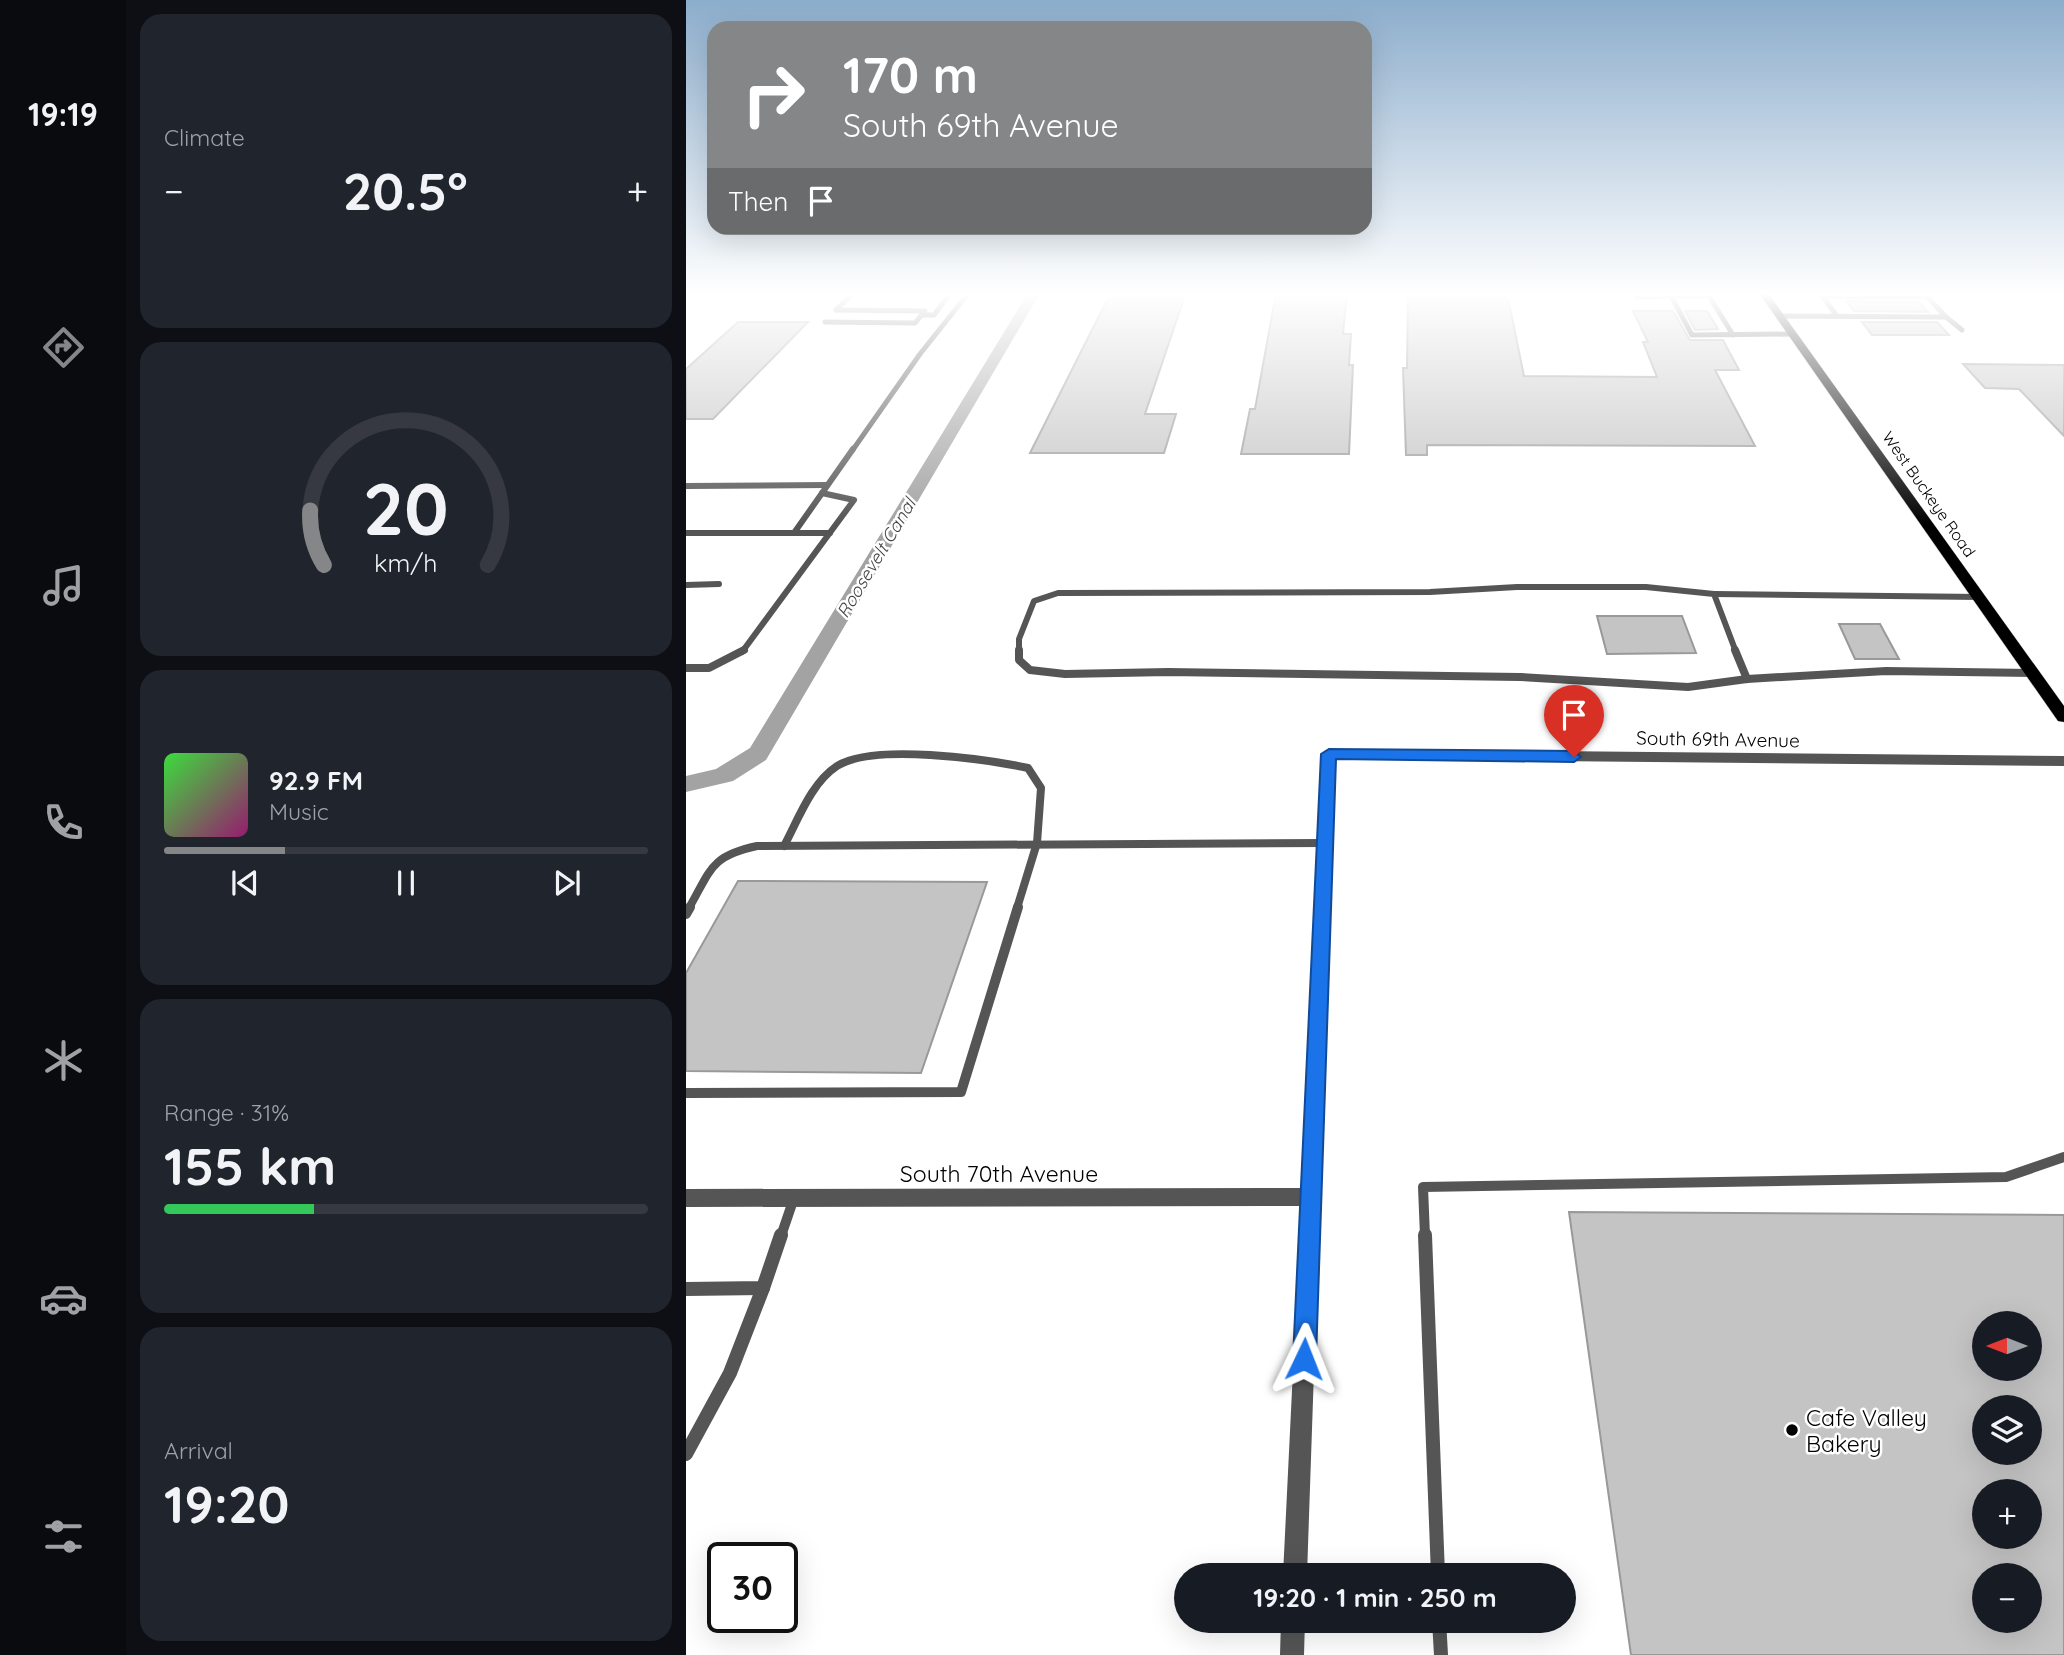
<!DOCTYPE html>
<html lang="en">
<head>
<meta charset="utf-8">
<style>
  :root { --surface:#171b24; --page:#20242c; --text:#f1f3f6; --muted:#9ea1a6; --line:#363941; --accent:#858687 }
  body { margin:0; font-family:Quicksand,sans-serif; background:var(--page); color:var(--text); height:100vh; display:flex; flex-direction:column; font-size:26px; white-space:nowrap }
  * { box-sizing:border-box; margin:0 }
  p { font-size:23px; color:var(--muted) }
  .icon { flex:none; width:38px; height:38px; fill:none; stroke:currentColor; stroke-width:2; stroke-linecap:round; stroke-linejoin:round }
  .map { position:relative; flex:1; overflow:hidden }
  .drawer { display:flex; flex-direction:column; gap:14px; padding:14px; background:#0d0f14; width:560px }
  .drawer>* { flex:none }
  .top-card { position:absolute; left:21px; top:21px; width:665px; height:214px; border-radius:21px; box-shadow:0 7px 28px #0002; background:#858687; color:#fff; overflow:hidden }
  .needle { width:46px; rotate:270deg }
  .fabs { position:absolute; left:1286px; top:1311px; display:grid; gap:14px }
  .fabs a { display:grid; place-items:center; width:70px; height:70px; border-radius:50%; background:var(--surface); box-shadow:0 7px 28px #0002; font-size:35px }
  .speed { position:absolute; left:21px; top:1542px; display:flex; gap:14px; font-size:35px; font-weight:700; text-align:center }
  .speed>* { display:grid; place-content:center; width:91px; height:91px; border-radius:50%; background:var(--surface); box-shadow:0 7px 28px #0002; line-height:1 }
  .speed .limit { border:4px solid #111; border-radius:10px; background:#fff; color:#111 }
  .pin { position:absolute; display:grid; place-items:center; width:60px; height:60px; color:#fff; margin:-72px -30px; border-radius:50% 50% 50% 0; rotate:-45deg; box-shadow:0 0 7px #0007 }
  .pin .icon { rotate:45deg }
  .me { position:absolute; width:77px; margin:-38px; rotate:2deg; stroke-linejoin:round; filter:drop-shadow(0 0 5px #0008) }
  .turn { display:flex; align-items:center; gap:24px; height:147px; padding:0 21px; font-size:32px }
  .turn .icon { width:91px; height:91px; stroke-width:2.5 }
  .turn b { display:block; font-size:49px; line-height:60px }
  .then { display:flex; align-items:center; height:66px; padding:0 21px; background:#0003; gap:14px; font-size:26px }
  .big { font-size:52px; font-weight:700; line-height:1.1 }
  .drawer .tile { flex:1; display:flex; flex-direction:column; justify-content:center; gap:10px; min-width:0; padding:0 24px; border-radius:21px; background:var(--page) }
  .drawer .dial { align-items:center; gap:0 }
  .dial svg { height:182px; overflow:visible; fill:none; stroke:var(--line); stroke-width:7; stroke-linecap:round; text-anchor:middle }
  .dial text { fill:var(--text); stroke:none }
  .song { display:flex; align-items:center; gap:21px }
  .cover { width:84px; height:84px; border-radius:10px; background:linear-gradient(135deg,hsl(120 70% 55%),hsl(320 70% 35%)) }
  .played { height:7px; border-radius:4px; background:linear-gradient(90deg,var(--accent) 25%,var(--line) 25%) }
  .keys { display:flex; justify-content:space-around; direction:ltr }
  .heat { display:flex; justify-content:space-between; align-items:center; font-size:38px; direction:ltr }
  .charge { height:10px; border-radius:5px; background:linear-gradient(90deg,#34c759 31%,var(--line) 0) }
  .trip { position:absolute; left:488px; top:1563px; width:402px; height:70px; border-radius:35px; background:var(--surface); box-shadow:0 7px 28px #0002; font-weight:700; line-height:70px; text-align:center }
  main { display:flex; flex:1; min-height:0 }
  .dock { display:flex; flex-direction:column; width:126px; justify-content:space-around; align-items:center; background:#090b0e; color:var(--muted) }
  .dock .icon { width:49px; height:49px }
  .dock .active { color:var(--accent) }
  .dock b { font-size:32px; color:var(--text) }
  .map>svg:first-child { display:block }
</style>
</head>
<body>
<main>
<nav class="dock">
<b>19:19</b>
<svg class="icon active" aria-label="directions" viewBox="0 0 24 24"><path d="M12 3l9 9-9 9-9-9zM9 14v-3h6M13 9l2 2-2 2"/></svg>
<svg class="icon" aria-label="music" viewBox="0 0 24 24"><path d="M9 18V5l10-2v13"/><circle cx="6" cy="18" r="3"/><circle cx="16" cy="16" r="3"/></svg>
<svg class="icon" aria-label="phone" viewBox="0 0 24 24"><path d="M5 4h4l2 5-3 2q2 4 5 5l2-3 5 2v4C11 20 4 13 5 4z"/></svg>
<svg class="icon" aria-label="climate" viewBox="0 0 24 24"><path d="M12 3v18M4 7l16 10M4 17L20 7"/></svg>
<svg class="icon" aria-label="car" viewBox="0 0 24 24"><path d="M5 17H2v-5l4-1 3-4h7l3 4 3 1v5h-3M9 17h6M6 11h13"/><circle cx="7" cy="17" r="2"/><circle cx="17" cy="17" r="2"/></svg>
<svg class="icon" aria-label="filters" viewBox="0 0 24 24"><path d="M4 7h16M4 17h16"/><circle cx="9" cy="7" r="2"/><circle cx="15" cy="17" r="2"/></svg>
</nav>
<section class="drawer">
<div class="tile"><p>Climate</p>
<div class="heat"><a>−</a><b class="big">20.5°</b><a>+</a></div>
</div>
<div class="tile dial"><svg viewBox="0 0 100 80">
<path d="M14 69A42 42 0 1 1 86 69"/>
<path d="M14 69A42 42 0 0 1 8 45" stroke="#858687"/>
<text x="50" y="56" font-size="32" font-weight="700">20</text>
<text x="50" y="72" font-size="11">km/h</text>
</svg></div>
<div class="tile">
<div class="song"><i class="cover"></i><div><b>92.9 FM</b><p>Music</p></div></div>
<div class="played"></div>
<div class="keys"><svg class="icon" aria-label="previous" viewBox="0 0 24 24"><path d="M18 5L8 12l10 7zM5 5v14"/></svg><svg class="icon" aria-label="pause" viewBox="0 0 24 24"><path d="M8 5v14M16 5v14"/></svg><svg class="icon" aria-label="next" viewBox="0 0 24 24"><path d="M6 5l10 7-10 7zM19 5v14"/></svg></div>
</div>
<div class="tile"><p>Range · 31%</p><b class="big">155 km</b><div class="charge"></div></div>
<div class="tile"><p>Arrival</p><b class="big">19:20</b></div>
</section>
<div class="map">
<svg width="1378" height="1655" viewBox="0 0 1378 1655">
  <rect width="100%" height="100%" fill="#fff"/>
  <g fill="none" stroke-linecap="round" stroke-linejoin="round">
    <path fill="#a3a3a3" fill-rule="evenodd" d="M342 293H354L80 760 47 781 0 792V776L30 769 64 748Z"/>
  </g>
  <g fill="#c4c4c4" stroke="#999" stroke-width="2" fill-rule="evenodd">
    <path d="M590 293H661L657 334H665L663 365H667L663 454H555L564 409H569Z"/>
    <path d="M422 298H498L459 414H490L478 453H344Z"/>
    <path d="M722 298H822L838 376 971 377 957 342H962L947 311H987L1004 340H1037L1053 370H1029L1069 446 741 445V455H720L717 368H721Z"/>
    <path d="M1160 301 1233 302 1242 312 1168 311Z"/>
    <path d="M999 311H1021L1032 329 1009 330Z"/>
    <path d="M52 322H122L27 419H0V369Z"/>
    <path d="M1176 322H1251L1263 335H1186Z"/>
    <path d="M1277 364 1378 365V436L1333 389 1299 388Z"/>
    <path d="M911 616H996L1010 653 921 654Z"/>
    <path d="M1153 624H1194L1213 659H1169Z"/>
    <path d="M52 881 301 882 235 1073 0 1071V973Z"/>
    <path d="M883 1212 1378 1215V1655H945ZM1298 1323H1344V1368H1298ZM1298 1407H1344V1452H1298ZM1298 1491H1344V1536H1298ZM1298 1575H1344V1620H1298Z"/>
  </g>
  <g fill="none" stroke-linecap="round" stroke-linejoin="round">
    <g stroke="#dbdbdb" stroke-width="1">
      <path id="primary" d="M1073 293H1082L1378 706V722L1372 721Z"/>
    </g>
    <g stroke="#555" stroke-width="5">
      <path d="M949 293 951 297 985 296 1006 335 1106 334"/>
      <path d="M985 296H1023L1047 335"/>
      <path d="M150 310 165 295"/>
      <path d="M236 315H248L263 295"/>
      <path d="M1094 316 1260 317 1238 293"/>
      <path d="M1151 316 1136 296 1241 297"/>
      <path d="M1260 317 1276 330"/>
      <path d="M139 322 229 323 239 311 150 310"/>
      <path d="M166 451 234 354 281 295"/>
    </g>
    <g stroke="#555" stroke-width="6">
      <path d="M0 486 141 485"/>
      <path d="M0 533H108L167 449"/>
      <path d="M108 533H144"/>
      <path d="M0 585 33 584"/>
      <path d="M1028 594 1294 597"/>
      <path d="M56 652 168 500 136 493"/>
      <path d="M333 652V639L348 601 372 593 744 592 831 587H960L1028 594 1050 652"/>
    </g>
    <g stroke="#555" stroke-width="8">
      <path d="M333 650V660L344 670 379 674 482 672 834 677 1002 687 1061 679"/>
      <path d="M1049 650 1061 679"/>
      <path d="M0 668H23L58 650"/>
      <path d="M1061 679 1200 671 1347 673"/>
      <path d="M98 846C112 820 125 783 151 766 187 743 300 759 342 768L355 788 351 843 331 908"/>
      <path d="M3 908C25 870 24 856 71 846L638 843"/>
    </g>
    <g stroke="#555" stroke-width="10">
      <path d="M0 914 4 907"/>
      <path d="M0 1093 275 1092 332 907"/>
      <path d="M95 1236 108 1198"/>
      <path d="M739 1236 737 1187 1320 1177 1378 1157"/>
    </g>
    <g stroke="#555" stroke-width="14">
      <path d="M739 1235 752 1575"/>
      <path d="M0 1289 77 1288 95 1235"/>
      <path d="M0 1454 44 1373 77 1288"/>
      <path d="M753 1620 755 1655"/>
    </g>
    <g fill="#555" fill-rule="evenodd">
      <path d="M643 749 1378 756V766L649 759 621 1575H597L615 1206 0 1207V1189L616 1188 636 754Z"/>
      <path d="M595 1620H619L618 1655H594Z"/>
    </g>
    <use href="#primary" fill="#000" fill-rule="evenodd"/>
  </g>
  <linearGradient id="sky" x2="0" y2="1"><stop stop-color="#8cadcc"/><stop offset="0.56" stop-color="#fff"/><stop offset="1" stop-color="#fff" stop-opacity="0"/></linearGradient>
  <rect width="1378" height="525" fill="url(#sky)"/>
  <path fill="#1a73e8" stroke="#114b97" stroke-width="2" d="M643 749 888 751 895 757 888 762 650 759 630 1359 627 1367 618 1371 610 1367 607 1359 635 754Z"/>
  <circle fill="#000" stroke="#fff" stroke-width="2.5" cx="1106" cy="1430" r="7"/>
  <g text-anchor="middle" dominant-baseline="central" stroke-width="5" stroke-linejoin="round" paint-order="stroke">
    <g font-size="16" fill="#000" stroke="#fff">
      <text transform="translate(1243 494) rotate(55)">West Buckeye Road</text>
    </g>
    <g font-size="18" font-style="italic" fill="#444" stroke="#fff">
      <text transform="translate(190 558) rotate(-59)">Roosevelt Canal</text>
    </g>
    <g font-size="19" fill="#000" stroke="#fff">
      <text transform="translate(1032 739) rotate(1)">South 69th Avenue</text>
    </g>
    <g font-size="23" fill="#000" stroke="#fff">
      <text x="313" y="1173">South 70th Avenue</text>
    </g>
    <g font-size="23" fill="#000" stroke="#fff" text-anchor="start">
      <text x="1120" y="1417">Cafe Valley<tspan x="1120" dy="26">Bakery</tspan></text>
    </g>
  </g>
</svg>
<div class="fabs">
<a><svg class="needle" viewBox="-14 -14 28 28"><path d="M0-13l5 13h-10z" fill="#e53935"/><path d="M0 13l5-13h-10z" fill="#9ea1a6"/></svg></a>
<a><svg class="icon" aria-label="layers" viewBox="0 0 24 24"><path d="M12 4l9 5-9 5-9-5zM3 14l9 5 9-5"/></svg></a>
<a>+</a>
<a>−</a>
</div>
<div class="speed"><div class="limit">30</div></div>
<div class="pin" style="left:888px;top:757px;background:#d93025"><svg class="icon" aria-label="arrive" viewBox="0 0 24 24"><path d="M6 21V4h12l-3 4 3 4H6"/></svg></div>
<svg class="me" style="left:618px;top:1359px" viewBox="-20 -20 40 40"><path d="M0-17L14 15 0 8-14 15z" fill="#1a73e8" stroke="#fff" stroke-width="4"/></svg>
<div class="trip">19:20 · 1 min · 250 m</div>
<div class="top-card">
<div class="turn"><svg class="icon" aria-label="right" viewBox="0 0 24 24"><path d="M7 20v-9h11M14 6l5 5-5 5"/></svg><div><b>170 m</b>South 69th Avenue</div></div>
<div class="then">Then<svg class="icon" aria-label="arrive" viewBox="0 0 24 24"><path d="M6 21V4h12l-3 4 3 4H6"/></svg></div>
</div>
</div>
</main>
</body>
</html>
